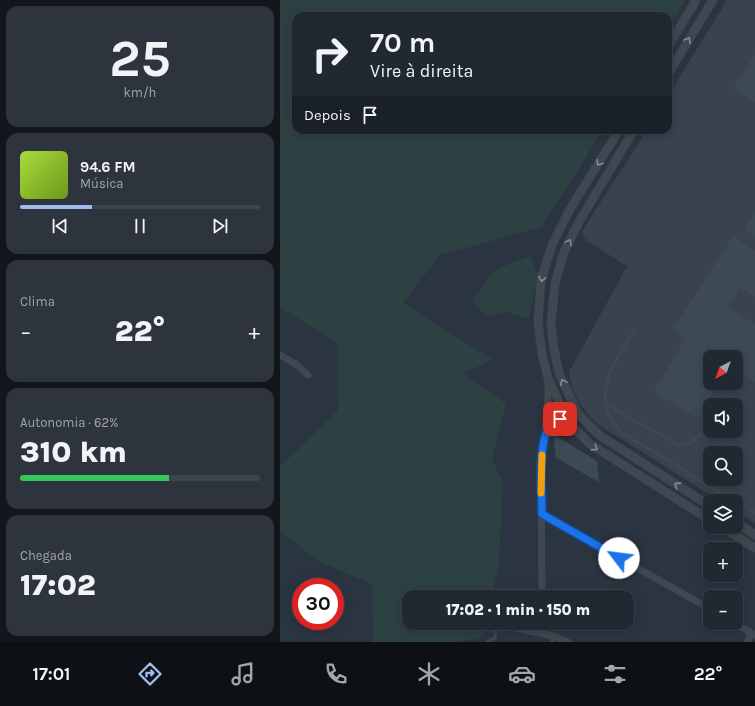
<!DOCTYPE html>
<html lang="pt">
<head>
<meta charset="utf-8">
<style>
  :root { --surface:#202831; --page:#2d343d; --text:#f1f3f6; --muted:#a2a6ab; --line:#3d444d; --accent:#9fbeed }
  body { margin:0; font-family:Karla,sans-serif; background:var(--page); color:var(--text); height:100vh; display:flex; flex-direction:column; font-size:15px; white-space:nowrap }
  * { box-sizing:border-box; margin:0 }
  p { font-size:13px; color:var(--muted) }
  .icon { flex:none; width:22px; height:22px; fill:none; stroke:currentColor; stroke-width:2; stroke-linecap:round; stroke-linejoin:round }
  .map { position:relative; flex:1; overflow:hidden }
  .sheet { display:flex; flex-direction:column; gap:6px; padding:6px; background:#12161b; width:280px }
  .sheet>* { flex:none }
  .top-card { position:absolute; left:12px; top:12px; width:380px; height:122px; border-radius:12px; box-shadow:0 2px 10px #0003,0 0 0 1px var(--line); background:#202831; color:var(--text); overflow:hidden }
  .needle { width:26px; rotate:221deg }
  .controls { position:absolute; left:423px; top:350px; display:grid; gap:8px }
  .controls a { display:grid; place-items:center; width:40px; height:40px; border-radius:8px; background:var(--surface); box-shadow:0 2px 10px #0003,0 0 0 1px var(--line); font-size:20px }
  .speed { position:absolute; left:12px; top:578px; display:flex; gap:8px; font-size:20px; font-weight:700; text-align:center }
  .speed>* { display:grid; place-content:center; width:52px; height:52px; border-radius:50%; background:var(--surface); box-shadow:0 2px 10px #0003,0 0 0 1px var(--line); line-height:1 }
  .speed .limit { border:6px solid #d22; background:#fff; color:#111 }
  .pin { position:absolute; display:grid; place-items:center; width:34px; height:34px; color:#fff; margin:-17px; border-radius:8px; box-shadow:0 2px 6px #0006 }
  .me { position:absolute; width:44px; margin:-22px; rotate:300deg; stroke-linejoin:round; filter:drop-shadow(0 0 3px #0008) }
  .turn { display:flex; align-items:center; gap:14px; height:84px; padding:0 12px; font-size:18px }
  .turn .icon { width:52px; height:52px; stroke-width:2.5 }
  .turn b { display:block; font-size:28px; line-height:34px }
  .then { display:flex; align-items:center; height:38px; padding:0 12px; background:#0003; gap:8px; font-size:15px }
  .big { font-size:30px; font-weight:800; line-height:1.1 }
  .sheet .tile { flex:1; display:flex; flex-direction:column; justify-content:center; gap:6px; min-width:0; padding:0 14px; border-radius:12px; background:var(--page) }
  .sheet .dial { align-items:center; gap:0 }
  .dial b { font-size:52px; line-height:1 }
  .song { display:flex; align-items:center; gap:12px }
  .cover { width:48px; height:48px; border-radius:6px; background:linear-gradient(135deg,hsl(80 70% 55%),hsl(80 70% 35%)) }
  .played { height:4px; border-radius:2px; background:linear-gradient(90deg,var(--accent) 30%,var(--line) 30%) }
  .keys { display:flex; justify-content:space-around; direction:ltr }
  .heat { display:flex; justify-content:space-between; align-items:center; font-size:22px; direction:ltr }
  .charge { height:6px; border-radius:3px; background:linear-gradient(90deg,#34c759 62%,var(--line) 0) }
  .trip { position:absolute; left:122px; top:590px; width:232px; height:40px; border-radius:12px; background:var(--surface); box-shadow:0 2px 10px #0003,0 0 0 1px var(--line); font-weight:800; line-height:40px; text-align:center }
  .dock { display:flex; height:64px; justify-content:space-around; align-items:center; background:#0d1014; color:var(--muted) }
  .dock .icon { width:28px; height:28px }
  .dock .current { color:var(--accent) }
  .dock b { font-size:18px; color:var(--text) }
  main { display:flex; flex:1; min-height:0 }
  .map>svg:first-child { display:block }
</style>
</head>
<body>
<main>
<section class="sheet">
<div class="tile dial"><b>25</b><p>km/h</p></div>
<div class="tile">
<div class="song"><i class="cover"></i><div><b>94.6 FM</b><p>Música</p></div></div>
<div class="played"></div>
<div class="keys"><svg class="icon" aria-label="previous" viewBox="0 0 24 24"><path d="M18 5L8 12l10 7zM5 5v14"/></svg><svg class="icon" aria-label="pause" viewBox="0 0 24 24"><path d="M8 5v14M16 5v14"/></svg><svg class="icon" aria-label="next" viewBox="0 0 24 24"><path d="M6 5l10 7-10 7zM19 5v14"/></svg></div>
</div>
<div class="tile"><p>Clima</p>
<div class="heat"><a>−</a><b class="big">22°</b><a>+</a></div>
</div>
<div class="tile"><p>Autonomia · 62%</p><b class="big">310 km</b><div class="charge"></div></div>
<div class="tile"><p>Chegada</p><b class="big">17:02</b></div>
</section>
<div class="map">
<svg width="475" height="642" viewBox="0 0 475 642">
  <rect width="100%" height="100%" fill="#2b3541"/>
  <path fill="#39424e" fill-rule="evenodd" d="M447 0H475V523L456 511V501H440L316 423 300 404 293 391 289 372 347 266 307 241 303 236 302 231 367 130H388V96ZM430 357H456V383H430ZM430 405H456V431H430ZM430 453H456V479H430Z"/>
  <g fill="#2d4042">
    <path d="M0 0H405L388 27V16H16V130H323L262 227 160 255 123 303 213 360 183 373 226 404 212 460 223 482 219 562 211 597H129V623H206L203 637 177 642H93L92 584 40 562 0 531V464L5 462 58 410 57 344 0 307Z"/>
    <path d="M250 256 258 274 249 319 228 312 208 317 191 301 216 269Z"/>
  </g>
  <g fill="#3e4956">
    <path d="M475 54V102L453 89Z"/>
    <path d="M475 211V236L464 230Z"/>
    <path d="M453 236 475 251V297L460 287 448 307 475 324V382L456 370V357H430V383H438L418 419 374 392 406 337 393 329Z"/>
    <path d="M273 434 317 461 319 482 276 458Z"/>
  </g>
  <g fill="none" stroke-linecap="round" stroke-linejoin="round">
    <g stroke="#3f4751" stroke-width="3.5">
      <path d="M353 333C338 357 316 384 329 414 331 420 337 427 341 432L454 501"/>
      <path d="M326 405 399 445 410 443 430 427"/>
      <path d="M456 502 475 513"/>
      <path d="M207 642 215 638 216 624"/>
      <path d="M272 642 273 636"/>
    </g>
    <g stroke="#3f4751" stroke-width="7">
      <path d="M0 355 17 365 28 375"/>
      <path d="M266 432 270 424 280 419 288 422"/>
      <path d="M262 514 430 609"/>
      <path d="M262 597 261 466 268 399V380"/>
      <path d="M262 623V633"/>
      <path d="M454 623 475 635"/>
      <path d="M216 624 273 636 288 642"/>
      <path d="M468 642 471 633"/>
    </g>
    <g stroke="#3f4751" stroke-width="9">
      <path d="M388 47 416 0"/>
      <path d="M388 74 433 0"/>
      <path d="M339 130 290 209 272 245 261 280 258 322 262 354 268 378 288 422 310 444 430 520"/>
      <path d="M354 130 300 220 284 252 275 284 271 323 274 349 279 373 298 414 319 435 430 506"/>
      <path d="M456 522 475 535"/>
      <path d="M442 527 475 548"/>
    </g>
  </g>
  <defs><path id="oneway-chevron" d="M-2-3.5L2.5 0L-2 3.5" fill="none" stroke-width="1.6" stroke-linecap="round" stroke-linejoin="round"/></defs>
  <g stroke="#848b94">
    <use href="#oneway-chevron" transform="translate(408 40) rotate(-59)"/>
    <use href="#oneway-chevron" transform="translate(319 163) rotate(122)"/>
    <use href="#oneway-chevron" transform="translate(289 242) rotate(-62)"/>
    <use href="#oneway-chevron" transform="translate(262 279) rotate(101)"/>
    <use href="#oneway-chevron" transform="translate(283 382) rotate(-115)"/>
    <use href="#oneway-chevron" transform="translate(315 448) rotate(33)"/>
    <use href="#oneway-chevron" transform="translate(397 485) rotate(-147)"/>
  </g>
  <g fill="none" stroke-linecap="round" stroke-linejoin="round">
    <g stroke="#114b97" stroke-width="10">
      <path id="route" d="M280 419C276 421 272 423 270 426 257 444 262 492 262 514L339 558"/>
    </g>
    <use href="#route" stroke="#1a73e8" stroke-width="7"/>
    <path stroke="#f59e0b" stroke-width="7" d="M261 493 262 455"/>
  </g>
</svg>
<div class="controls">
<a><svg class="needle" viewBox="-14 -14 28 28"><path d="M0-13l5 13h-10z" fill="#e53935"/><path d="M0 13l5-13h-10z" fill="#a2a6ab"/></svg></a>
<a><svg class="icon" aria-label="sound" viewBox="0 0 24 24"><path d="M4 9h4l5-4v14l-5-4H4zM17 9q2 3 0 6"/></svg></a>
<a><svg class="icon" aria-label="search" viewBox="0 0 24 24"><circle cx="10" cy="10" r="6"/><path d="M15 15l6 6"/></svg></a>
<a><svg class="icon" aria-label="layers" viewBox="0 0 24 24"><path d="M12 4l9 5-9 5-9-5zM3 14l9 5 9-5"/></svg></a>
<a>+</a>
<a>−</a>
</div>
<div class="speed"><div class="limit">30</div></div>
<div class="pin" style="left:280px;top:419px;background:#d93025"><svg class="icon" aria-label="arrive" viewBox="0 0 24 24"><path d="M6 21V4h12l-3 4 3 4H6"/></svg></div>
<svg class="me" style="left:339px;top:558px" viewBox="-20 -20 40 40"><circle r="19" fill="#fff"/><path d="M0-13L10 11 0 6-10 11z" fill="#1a73e8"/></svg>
<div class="trip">17:02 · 1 min · 150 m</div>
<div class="top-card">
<div class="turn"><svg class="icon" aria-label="right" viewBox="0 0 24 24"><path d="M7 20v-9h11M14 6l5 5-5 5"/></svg><div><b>70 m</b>Vire à direita</div></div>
<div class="then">Depois<svg class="icon" aria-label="arrive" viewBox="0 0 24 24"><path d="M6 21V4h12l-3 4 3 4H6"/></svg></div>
</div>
</div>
</main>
<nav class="dock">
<b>17:01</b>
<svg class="icon current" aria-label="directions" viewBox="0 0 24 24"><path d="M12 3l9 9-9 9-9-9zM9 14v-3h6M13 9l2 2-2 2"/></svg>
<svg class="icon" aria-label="music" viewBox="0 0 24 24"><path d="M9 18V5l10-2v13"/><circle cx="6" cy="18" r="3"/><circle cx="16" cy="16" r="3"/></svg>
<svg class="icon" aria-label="phone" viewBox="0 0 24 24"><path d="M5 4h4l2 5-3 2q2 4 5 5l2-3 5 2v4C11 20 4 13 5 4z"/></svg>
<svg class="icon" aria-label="climate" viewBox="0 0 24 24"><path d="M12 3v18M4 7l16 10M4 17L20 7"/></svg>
<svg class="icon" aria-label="car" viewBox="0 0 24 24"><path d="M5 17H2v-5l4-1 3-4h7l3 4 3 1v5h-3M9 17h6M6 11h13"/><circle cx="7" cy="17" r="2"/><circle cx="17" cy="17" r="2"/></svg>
<svg class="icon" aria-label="filters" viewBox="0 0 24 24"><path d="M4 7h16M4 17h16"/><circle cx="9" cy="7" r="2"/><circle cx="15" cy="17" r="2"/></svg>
<b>22°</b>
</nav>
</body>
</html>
